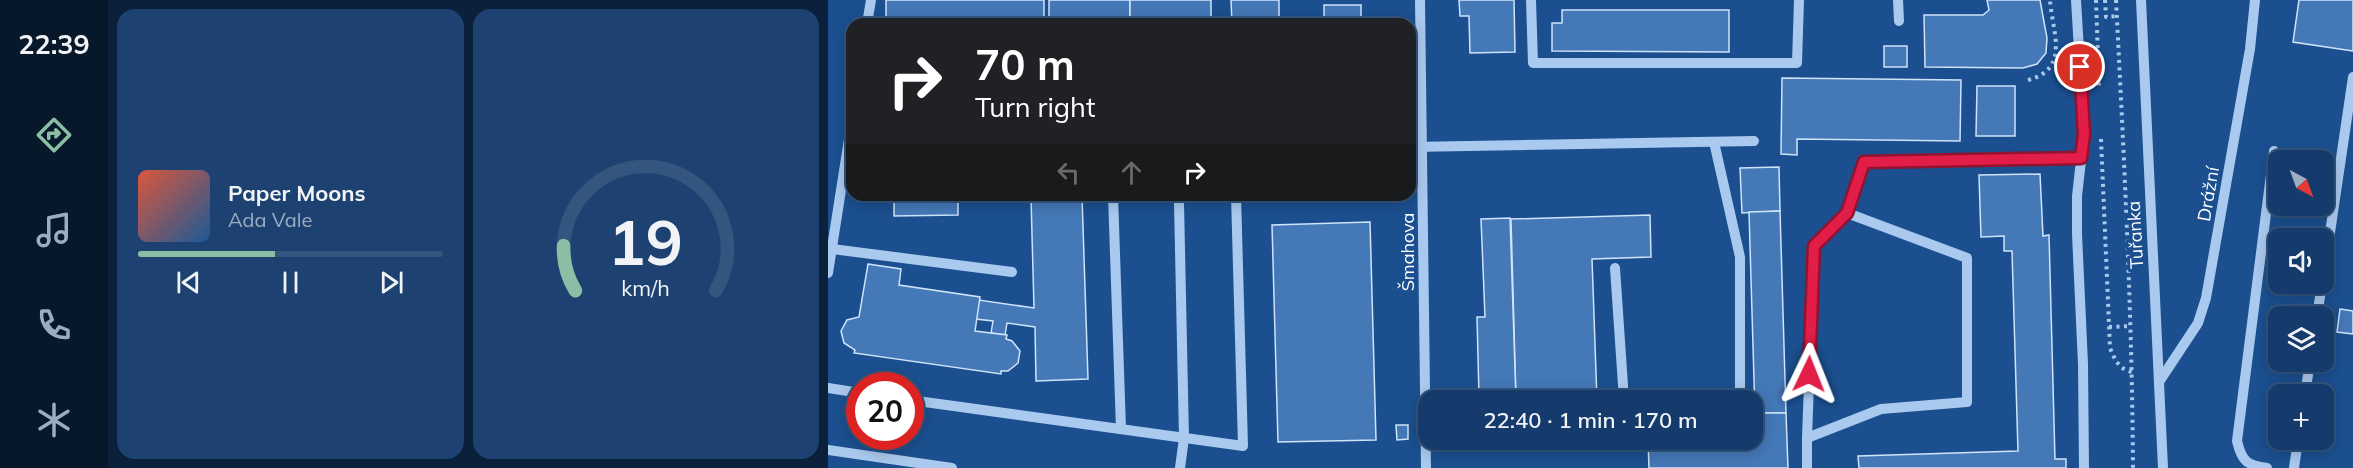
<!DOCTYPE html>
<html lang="en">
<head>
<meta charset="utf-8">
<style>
  :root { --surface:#143b6b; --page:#1d4271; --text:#f1f3f6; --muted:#9dadc1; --line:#33557e; --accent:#8abfa5 }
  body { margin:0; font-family:Mulish,sans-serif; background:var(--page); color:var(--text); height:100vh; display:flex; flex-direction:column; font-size:22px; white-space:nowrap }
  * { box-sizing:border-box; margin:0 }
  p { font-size:20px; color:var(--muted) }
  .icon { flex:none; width:33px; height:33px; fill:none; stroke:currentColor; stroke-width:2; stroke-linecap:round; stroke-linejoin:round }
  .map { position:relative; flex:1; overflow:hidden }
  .drawer { display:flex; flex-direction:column; gap:9px; padding:9px; background:#0b203b; width:720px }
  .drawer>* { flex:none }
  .guide { position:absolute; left:18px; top:18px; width:570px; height:183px; border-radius:18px; box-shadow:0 3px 15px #0003,0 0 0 2px var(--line); background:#202124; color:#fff; overflow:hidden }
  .needle { width:39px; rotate:139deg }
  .tools { position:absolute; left:1440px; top:150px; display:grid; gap:12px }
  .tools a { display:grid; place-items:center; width:66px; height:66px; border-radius:12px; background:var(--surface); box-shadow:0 3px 15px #0003,0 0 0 2px var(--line); font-size:30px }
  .speed { position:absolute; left:18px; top:372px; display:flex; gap:12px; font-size:30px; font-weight:700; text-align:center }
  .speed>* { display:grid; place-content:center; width:78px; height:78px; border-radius:50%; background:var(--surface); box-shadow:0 3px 15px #0003,0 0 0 2px var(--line); line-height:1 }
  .speed .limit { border:9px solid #d22; background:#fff; color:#111 }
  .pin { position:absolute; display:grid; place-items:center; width:51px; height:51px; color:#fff; margin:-26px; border:3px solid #fff; border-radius:50%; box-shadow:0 2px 6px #0007 }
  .me { position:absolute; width:66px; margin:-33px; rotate:2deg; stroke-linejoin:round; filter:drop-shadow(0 0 4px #0008) }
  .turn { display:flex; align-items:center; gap:21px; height:126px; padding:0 30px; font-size:27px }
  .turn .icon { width:78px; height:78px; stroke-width:2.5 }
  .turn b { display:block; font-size:42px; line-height:51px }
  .lanes { display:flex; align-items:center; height:57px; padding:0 30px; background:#0003; justify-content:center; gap:30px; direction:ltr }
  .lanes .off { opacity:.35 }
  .drawer .widget { flex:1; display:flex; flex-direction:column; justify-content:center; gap:9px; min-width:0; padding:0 21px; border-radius:18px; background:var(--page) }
  .drawer .dial { align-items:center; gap:0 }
  .dial svg { height:156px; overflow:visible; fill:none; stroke:var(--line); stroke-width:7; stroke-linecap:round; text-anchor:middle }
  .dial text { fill:var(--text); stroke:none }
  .song { display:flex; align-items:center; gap:18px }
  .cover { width:72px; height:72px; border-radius:9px; background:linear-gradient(135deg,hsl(10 70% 55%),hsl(210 70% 35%)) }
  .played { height:6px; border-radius:3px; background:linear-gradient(90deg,var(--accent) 45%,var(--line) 45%) }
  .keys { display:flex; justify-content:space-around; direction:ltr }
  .drawer .tiles { flex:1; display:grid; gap:9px; grid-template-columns:repeat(2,1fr) }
  .trip { position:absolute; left:590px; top:390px; width:345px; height:60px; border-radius:18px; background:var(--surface); box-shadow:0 3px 15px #0003,0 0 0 2px var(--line); font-weight:600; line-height:60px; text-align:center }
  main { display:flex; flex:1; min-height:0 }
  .tabs { display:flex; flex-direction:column; width:108px; justify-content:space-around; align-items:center; background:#08182b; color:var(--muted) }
  .tabs .icon { width:42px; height:42px }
  .tabs .current { color:var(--accent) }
  .tabs b { font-size:27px; color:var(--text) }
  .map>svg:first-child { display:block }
</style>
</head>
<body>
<main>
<nav class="tabs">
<b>22:39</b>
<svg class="icon current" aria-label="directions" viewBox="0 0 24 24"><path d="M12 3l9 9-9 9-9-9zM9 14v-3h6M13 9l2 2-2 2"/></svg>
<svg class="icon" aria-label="music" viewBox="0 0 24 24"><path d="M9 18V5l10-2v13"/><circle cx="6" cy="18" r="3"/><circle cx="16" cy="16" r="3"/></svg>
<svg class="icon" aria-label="phone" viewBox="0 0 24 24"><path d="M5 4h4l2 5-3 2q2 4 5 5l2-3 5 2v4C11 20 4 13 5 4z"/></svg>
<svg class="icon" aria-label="climate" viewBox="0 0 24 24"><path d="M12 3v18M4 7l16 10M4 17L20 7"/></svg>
</nav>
<section class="drawer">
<div class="tiles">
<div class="widget">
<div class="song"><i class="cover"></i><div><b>Paper Moons</b><p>Ada Vale</p></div></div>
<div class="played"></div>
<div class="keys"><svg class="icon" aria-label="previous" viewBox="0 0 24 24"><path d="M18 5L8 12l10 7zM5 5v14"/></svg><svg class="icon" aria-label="pause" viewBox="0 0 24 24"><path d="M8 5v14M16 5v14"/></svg><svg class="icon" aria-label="next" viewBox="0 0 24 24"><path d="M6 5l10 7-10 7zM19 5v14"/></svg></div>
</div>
<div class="widget dial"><svg viewBox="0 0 100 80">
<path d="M14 69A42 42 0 1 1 86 69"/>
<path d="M14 69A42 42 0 0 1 8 46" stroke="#8abfa5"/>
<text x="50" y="56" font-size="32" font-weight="700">19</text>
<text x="50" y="72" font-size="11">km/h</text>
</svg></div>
</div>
</section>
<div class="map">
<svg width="1525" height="468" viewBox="0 0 1525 468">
  <rect width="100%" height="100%" fill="#1b4f8f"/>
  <g fill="#4478b7" stroke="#cfe3fa" stroke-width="1.5">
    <rect x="58" y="0" width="158" height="24"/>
    <rect x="221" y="0" width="81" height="24"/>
    <rect x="302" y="0" width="81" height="24"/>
    <path d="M403 0H451V24H404Z"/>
    <path d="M631 0H686L687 52 642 53 641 16H632Z"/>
    <path d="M1159 0H1212L1219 38 1218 53 1209 64 1195 68 1097 67 1096 15H1155L1161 10Z"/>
    <path d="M1471 0H1525V51L1465 42Z"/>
    <rect x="496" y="5" width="37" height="19"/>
    <path d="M734 10H901V52L724 51V23H734Z"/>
    <rect x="1056" y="46" width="23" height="21"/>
    <path d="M954 78 1133 80 1132 141 969 139V155L953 154Z"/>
    <path d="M1149 86H1187V136H1148Z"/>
    <path d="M951 167 952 211 914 213 912 168Z"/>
    <path d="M1212 174 1215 236 1221 235 1227 459H1238V468H1031L1030 456 1190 451 1184 251H1176V236L1153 237 1151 175Z"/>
    <path d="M66 195H130V215L66 216Z"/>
    <path d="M254 196 260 379 208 381 207 327 179 323 177 335 163 333 165 321 148 319 151 300 206 308 203 198Z"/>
    <path d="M952 211 958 413H927L921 212Z"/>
    <path d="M822 215 823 257 764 259 769 400H688L683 219Z"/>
    <path d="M682 218 688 400H659V397H651L649 317H657L653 219Z"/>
    <path d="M542 222 548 440 450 442 444 225Z"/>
    <path d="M40 264 73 269 71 285 152 297 147 331 179 335 178 339 184 341 192 351 190 363 180 371H173V374L26 353 27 350 16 343 13 331 19 320 31 317Z"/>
    <path d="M1512 309 1525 311V334L1509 332Z"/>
    <path d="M924 413H958L960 468H821L820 440H924Z"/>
    <path d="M568 425H580V439L569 440Z"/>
  </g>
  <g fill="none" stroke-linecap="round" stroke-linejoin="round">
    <g stroke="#a9c9ee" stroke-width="4" stroke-dasharray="3 4.5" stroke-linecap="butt">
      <path d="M1268 0 1271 86"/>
      <path d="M1277 0 1278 17 1288 16"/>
      <path d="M1288 0C1296 156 1304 312 1305 468"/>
      <path d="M1200 80C1243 69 1224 31 1222 0"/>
      <path d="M1273 139 1282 348C1287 360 1291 370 1305 372"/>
      <path d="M1281 327 1302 326"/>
    </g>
    <g stroke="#a9c9ee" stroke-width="10">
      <path d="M592 0 598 468"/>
      <path d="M703 0 705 63H969L971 0"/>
      <path d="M1070 0 1071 21"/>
      <path d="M1248 0 1256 134 1249 196V234L1255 364 1256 468"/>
      <path d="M1313 0 1335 468"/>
      <path d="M39 24 43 0"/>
      <path d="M886 142 912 257V400"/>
      <path d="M582 147 926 141"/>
      <path d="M285 195 293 429"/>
      <path d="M351 203 356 438 352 468"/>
      <path d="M1019 213 1036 162 1253 158"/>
      <path d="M4 249 184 272"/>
      <path d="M787 268 796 400"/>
      <path d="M0 273 24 120"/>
      <path d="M1496 273 1525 77"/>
      <path d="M1489 316 1494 284"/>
      <path d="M1331 382 1370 323 1378 298 1422 49 1427 0"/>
      <path d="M0 388 32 393"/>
      <path d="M1477 394 1482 362"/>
      <path d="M82 400 415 446 408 195"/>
      <path d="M979 438 1053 409 1139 402V258L1019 213 986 246 979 438V468"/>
      <path d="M597 441 620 446 678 440"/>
      <path d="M0 450 124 468"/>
      <path d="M1439 468C1419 465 1414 462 1409 441L1446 151"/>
      <path d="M1466 468 1470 440"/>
    </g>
  </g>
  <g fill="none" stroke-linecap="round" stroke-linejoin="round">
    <g stroke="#92132f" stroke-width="15">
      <path id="route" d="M981 374 986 246 1019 213 1036 162 1253 158 1256 134 1252 67"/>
    </g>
    <use href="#route" stroke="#e11d48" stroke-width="10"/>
  </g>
  <g text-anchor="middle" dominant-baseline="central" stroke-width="6" stroke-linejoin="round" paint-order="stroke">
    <g font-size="18" fill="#fff" stroke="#1b4f8f">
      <text transform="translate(1380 194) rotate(-80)">Drážní</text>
      <text transform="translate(1307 235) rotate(-93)">Tuřanka</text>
      <text transform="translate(579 252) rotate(-90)">Šmahova</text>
    </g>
  </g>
</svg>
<div class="tools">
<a><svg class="needle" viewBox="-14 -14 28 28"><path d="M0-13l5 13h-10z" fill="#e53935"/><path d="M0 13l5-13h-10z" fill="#9dadc1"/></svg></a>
<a><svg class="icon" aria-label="sound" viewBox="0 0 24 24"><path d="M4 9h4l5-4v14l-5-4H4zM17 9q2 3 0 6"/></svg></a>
<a><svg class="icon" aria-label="layers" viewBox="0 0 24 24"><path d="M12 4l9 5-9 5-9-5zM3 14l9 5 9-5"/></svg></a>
<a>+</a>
</div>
<div class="speed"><div class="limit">20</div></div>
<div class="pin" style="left:1252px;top:67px;background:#d93025"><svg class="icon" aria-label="arrive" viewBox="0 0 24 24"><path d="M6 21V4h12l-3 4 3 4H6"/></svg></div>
<svg class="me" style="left:981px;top:374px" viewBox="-20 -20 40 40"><path d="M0-17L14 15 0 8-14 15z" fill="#e11d48" stroke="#fff" stroke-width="4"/></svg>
<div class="trip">22:40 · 1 min · 170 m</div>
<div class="guide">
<div class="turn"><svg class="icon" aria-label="right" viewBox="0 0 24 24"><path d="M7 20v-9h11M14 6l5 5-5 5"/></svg><div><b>70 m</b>Turn right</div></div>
<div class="lanes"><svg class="icon off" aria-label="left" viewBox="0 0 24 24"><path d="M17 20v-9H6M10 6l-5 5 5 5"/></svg><svg class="icon off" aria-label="ahead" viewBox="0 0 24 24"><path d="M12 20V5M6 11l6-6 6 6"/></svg><svg class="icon" aria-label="right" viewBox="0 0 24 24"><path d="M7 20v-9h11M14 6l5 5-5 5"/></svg></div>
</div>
</div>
</main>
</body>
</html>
